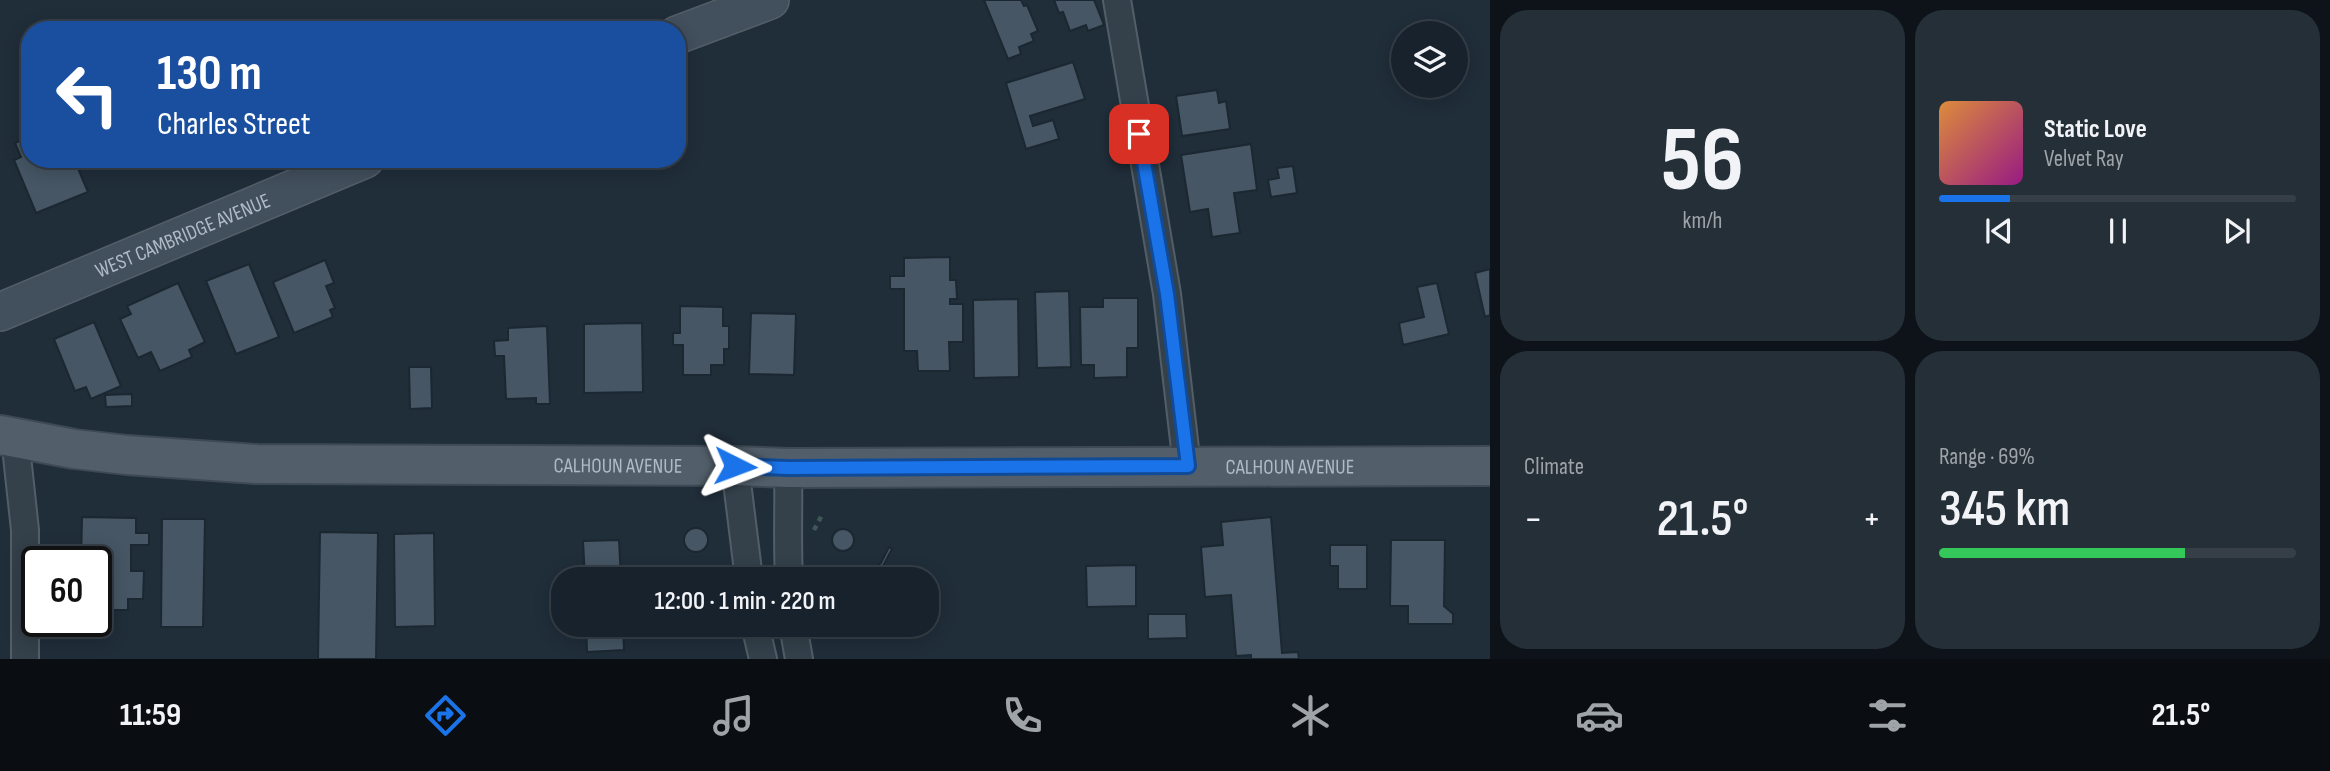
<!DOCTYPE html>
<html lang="en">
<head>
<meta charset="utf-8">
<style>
  :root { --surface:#18222c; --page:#252f38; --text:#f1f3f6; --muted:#9fa4a9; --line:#363f48; --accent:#1a73e8 }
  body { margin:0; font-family:"Sofia Sans Condensed",sans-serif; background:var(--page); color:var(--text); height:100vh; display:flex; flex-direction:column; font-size:26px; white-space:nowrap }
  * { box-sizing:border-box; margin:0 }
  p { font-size:23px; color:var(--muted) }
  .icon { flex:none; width:38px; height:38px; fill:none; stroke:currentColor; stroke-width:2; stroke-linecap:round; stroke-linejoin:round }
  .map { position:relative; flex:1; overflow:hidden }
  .drawer { display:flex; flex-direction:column; gap:10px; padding:10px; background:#0d1318; width:840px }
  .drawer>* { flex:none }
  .top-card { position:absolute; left:21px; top:21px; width:665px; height:147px; border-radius:28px; box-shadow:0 4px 18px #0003,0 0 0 2px var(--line); background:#1a4fa0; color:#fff; overflow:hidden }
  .buttons { position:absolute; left:1391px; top:21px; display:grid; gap:14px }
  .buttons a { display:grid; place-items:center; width:77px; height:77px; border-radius:50%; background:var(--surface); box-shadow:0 4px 18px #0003,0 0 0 2px var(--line); font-size:35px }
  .speed { position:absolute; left:21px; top:546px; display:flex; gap:14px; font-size:35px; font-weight:700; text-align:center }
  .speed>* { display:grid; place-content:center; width:91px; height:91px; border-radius:50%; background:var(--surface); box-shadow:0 4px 18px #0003,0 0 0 2px var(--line); line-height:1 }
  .speed .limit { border:4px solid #111; border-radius:10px; background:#fff; color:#111 }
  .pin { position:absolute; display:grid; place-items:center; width:60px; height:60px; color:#fff; margin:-30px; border-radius:14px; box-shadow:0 4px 10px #0006 }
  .me { position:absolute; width:77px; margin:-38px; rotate:93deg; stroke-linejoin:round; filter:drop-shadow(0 0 5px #0008) }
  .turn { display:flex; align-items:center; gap:24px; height:147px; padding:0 21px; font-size:32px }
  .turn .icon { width:91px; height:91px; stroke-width:2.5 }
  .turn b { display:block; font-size:49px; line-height:60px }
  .big { font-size:52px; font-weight:600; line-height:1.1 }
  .drawer .widget { flex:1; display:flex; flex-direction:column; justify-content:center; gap:10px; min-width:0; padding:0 24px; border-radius:28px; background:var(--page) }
  .drawer .dial { align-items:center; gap:0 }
  .dial b { font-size:91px; line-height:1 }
  .song { display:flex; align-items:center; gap:21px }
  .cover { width:84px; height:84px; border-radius:10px; background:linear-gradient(135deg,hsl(30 70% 55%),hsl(310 70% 35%)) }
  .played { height:7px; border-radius:4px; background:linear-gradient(90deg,var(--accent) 20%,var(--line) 20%) }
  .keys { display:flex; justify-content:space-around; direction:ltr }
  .heat { display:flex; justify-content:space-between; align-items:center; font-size:38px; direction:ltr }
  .charge { height:10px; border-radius:5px; background:linear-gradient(90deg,#34c759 69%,var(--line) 0) }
  .drawer .tiles { flex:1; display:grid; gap:10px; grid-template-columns:repeat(2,1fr) }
  .trip { position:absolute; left:551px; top:567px; width:388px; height:70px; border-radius:28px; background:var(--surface); box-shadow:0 4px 18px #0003,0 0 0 2px var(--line); font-weight:600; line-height:70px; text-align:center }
  .tab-bar { display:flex; height:112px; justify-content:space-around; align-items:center; background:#0a0e12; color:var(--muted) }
  .tab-bar .icon { width:49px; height:49px }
  .tab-bar .on { color:var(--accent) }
  .tab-bar b { font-size:32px; color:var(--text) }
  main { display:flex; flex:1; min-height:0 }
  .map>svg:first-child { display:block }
</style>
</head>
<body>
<main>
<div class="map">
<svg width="1490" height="659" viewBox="0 0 1490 659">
  <rect width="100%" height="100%" fill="#202e3a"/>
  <g fill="#465664" stroke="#1b2731" stroke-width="2">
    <path d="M984 0H1021L1024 6 1027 5 1038 31 1031 34 1034 41 1019 47 1021 54 1008 59Z"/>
    <path d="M1054 0H1094L1104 25 1088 31 1086 25 1070 31 1063 12 1059 13Z"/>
    <path d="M1073 62 1085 99 1030 116 1033 126 1053 120 1059 139 1026 149 1006 83Z"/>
    <path d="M1217 90 1219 103 1226 101 1230 129 1182 136 1176 96Z"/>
    <path d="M29 137 30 159H74L88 192 36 213 14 160 21 157 15 143Z"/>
    <path d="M1251 144 1257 190 1234 193 1240 233 1212 237 1208 209 1190 212 1181 155Z"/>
    <path d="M1293 166 1297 193 1271 197 1268 180 1279 178 1277 168Z"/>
    <path d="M950 257V280H956L957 299H950V304H963V342H949L950 371H918L917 351H904V289H890V276H904V258Z"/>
    <path d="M325 260 334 283 326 286 335 308 330 310 333 317 294 333 273 282Z"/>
    <path d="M249 264 279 337 236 354 206 281Z"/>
    <path d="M1490 269V315L1485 317 1475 273Z"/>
    <path d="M178 283 205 342 189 350 192 357 160 371 151 352 138 358 120 319 131 314 127 306Z"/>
    <path d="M1437 283 1449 334 1403 345 1399 323 1424 317 1417 287Z"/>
    <path d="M1069 291 1071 367 1037 368 1035 292Z"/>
    <path d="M1103 298H1138V348H1127V377L1094 378V365H1081L1080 307H1103Z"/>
    <path d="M1018 299 1019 377 974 378 973 300Z"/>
    <path d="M680 306 723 307V326H729V349H724V365H711V375H683V345H673V333H680Z"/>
    <path d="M751 313 796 314 794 375 749 374Z"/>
    <path d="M94 322 121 386 91 399 86 387 75 391 54 339Z"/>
    <path d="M642 323 643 392 584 393V324Z"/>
    <path d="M547 326 550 404H536V398L506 399 504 356H495L494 341 508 340V328Z"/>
    <path d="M409 367H431L432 408 410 409Z"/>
    <path d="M132 394V406L106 407 105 395Z"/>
    <path d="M82 517 136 518V533H149V545H131V571H144L143 599H128V610H96V562H81Z"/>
    <path d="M1271 517 1282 653 1298 652 1299 659H1251V655L1236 656 1231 595 1205 597 1201 547 1223 545 1221 522Z"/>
    <path d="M162 519H205L203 627H161Z"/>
    <circle cx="696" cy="540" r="12"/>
    <circle cx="843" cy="540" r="11"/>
    <path d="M320 532 378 533 376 659H318Z"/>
    <path d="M434 533 435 626 395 627 394 534Z"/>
    <path d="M619 540 621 579H585L583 541Z"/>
    <path d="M1391 540H1445L1444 606 1453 614V624H1408V606H1390Z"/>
    <path d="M1330 545H1367V589H1338V566H1330Z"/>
    <path d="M889 547 892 549 883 566 870 579H863L881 563Z"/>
    <path d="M1136 565V606L1087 607 1086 566Z"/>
    <path d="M1148 614H1186L1187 638 1148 639Z"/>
    <path d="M586 625H623L624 650 587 652Z"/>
  </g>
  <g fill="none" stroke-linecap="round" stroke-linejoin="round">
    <g stroke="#525e68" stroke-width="30">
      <g id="minor">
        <path d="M1117 0 1167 294 1187 466"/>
        <path d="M15 438 25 530V659"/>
        <path d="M735 466 749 579"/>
        <path d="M788 468C789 505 787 542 789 579"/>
        <path d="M755 625 763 659"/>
        <path d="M793 625 799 659"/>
      </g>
    </g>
    <g stroke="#525e68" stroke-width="40">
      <g id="secondary">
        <path d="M677 35 770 0"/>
        <path id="s1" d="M0 312 365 159"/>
      </g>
    </g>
    <g stroke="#3d4954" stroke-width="42">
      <g id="primary">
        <path id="s2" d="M0 435 74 449 127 455 256 464 735 466 788 468 1490 466"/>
      </g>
    </g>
    <path stroke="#405757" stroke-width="4.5" stroke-dasharray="5 5" stroke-linecap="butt" d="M814 530 822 515"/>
    <use href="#minor" stroke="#34404a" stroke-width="26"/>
    <use href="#secondary" stroke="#424f5d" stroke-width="37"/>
    <use href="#primary" stroke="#525f6a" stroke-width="38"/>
  </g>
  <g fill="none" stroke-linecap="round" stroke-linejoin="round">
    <g stroke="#114b97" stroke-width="18">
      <path id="route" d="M735 466 788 468 1188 466 1167 294 1139 134"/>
    </g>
    <use href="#route" stroke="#1a73e8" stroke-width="12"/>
  </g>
  <g text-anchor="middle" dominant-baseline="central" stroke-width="5" stroke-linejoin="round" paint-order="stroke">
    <g font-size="21" fill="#afbbc7" stroke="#19252f">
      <text stroke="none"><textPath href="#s1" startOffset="198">WEST CAMBRIDGE AVENUE</textPath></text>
      <text stroke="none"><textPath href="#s2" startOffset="620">CALHOUN AVENUE</textPath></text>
      <text stroke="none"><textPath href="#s2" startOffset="1292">CALHOUN AVENUE</textPath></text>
    </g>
  </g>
</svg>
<div class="buttons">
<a><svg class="icon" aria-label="layers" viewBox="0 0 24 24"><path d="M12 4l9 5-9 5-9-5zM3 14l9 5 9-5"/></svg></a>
</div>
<div class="speed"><div class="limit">60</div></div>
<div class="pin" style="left:1139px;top:134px;background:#d93025"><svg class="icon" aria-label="arrive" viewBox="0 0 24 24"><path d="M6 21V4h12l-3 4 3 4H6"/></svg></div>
<svg class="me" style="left:735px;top:466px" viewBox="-20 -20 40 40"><path d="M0-17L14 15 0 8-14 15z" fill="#1a73e8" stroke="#fff" stroke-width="4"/></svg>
<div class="trip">12:00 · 1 min · 220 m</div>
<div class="top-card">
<div class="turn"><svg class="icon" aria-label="left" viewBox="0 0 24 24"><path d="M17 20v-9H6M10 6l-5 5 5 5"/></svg><div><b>130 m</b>Charles Street</div></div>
</div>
</div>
<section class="drawer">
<div class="tiles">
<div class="widget dial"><b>56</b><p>km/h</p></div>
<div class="widget">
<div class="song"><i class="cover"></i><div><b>Static Love</b><p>Velvet Ray</p></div></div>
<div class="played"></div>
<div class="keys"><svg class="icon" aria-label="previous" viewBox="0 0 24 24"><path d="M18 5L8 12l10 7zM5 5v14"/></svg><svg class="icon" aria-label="pause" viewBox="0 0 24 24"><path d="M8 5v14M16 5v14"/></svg><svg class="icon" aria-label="next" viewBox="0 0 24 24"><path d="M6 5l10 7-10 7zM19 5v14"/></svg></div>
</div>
<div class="widget"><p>Climate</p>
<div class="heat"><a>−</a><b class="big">21.5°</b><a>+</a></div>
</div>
<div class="widget"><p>Range · 69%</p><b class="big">345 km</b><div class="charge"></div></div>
</div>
</section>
</main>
<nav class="tab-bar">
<b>11:59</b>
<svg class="icon on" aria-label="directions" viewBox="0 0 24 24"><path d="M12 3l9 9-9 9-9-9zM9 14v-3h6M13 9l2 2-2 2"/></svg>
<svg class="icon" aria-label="music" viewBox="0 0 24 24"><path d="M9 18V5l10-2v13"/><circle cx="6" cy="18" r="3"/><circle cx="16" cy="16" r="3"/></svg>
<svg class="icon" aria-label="phone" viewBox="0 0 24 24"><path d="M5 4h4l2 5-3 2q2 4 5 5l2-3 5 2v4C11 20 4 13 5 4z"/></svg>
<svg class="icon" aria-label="climate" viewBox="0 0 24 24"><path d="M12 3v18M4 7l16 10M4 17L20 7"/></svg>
<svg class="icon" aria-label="car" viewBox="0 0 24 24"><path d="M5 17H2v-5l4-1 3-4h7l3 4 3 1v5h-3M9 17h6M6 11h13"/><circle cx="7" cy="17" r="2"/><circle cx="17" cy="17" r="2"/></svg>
<svg class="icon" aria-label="filters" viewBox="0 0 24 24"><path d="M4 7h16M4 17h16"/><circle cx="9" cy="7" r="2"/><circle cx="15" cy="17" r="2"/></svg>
<b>21.5°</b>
</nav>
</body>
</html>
